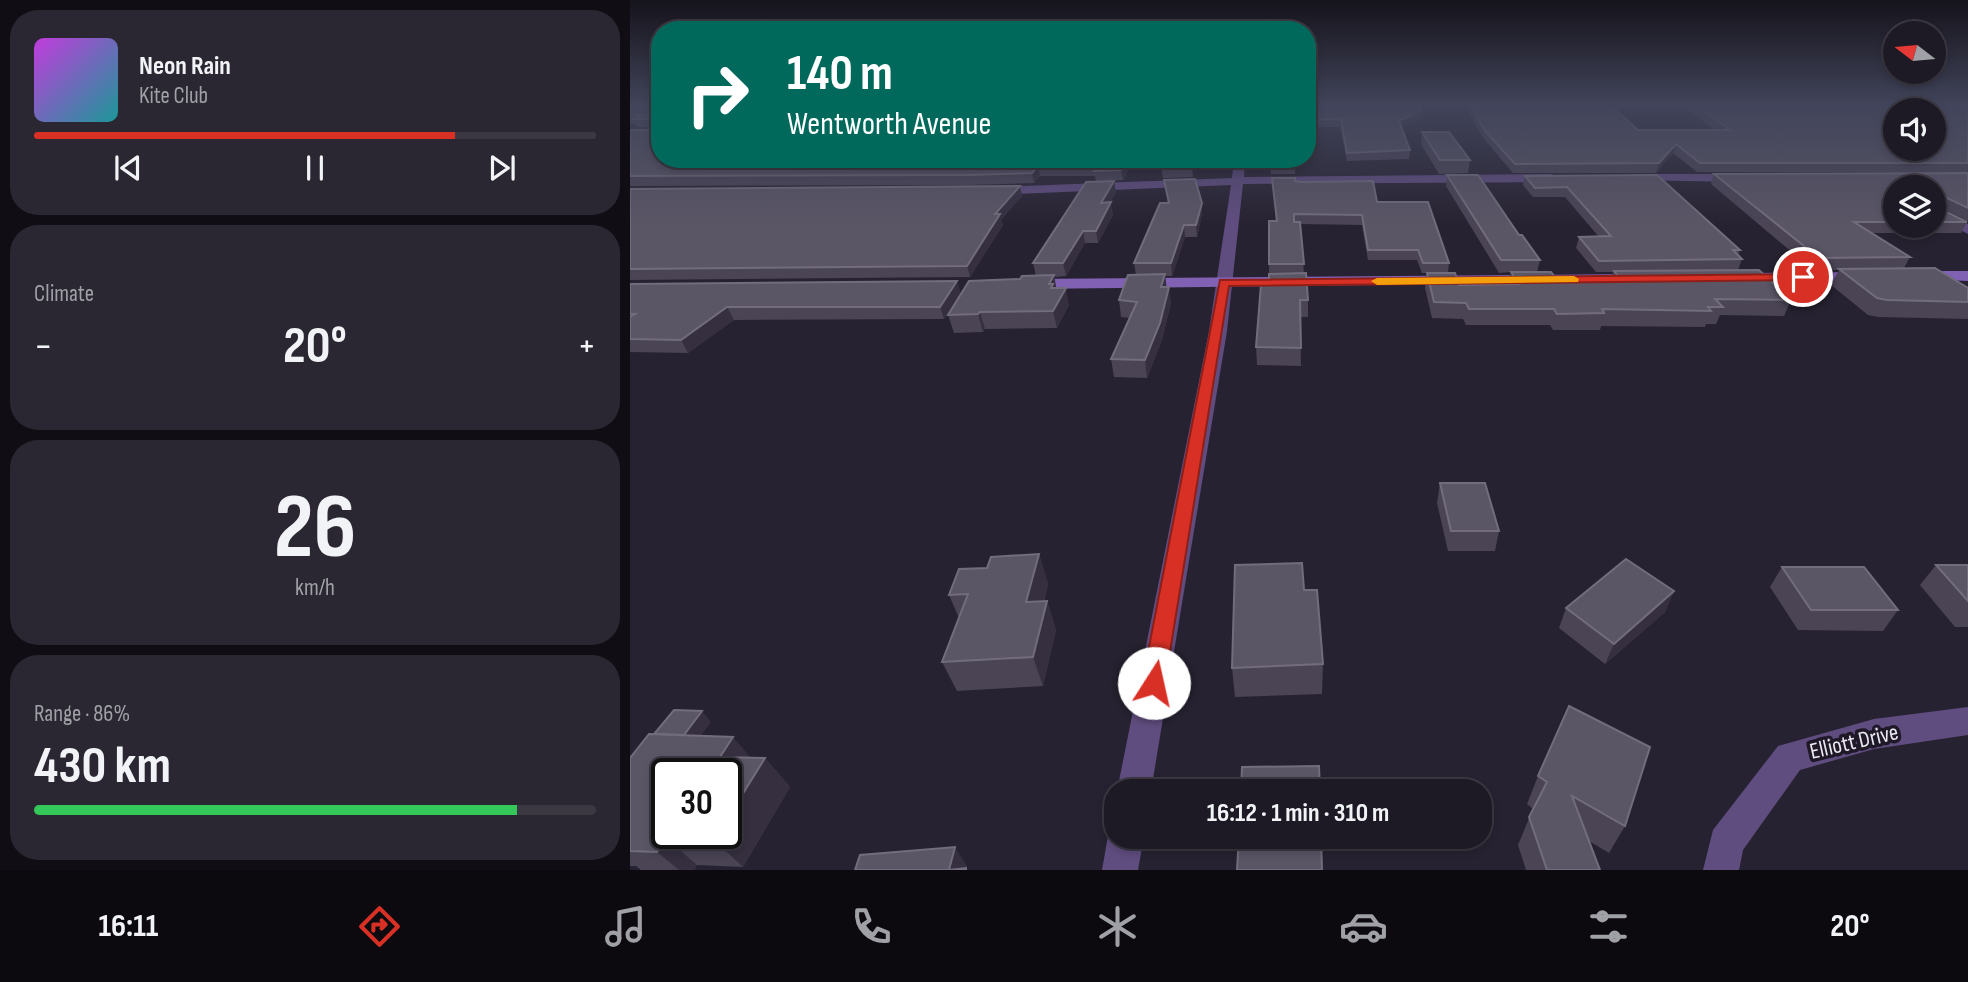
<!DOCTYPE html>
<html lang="en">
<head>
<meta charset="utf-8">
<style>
  :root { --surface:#1d1a25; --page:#2a2732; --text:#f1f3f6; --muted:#a0a1a7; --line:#3b3842; --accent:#d93025 }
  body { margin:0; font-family:"Sofia Sans Condensed",sans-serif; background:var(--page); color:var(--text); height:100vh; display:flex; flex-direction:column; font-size:26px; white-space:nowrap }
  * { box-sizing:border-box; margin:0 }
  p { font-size:23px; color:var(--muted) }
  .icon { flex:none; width:38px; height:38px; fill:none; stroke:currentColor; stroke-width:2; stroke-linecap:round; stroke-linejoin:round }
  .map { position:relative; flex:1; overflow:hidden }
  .panel { display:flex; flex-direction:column; gap:10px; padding:10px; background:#100e14; width:630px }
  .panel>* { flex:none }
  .banner { position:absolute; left:21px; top:21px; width:665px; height:147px; border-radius:28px; box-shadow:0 4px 10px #0003,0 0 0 2px var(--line); background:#00695c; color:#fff; overflow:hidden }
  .needle { width:46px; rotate:286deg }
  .controls { position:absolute; left:1253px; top:21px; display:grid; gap:14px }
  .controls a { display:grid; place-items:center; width:63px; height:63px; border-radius:50%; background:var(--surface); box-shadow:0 4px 10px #0003,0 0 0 2px var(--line); font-size:35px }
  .speed { position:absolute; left:21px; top:758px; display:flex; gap:14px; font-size:35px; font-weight:700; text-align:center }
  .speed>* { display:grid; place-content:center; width:91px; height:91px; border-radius:50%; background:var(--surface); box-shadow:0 4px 10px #0003,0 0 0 2px var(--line); line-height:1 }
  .speed .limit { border:4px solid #111; border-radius:10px; background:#fff; color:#111 }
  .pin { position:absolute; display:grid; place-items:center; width:60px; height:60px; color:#fff; margin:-30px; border:4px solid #fff; border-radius:50%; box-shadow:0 2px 7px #0007 }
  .me { position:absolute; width:77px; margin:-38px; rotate:10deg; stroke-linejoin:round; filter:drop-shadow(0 0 5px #0008) }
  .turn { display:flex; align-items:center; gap:24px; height:147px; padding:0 21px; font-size:32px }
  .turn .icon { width:91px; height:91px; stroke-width:2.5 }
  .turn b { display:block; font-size:49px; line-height:60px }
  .big { font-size:52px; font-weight:700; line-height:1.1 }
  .panel .card { flex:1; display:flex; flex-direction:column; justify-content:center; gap:10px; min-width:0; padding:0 24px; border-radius:28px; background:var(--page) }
  .panel .dial { align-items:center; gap:0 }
  .dial b { font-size:91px; line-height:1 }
  .song { display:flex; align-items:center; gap:21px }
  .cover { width:84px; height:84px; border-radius:10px; background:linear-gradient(135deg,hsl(290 70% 55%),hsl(180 70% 35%)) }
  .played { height:7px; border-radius:4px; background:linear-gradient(90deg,var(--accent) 75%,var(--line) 75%) }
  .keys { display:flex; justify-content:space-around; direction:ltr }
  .heat { display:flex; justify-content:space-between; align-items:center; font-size:38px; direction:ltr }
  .charge { height:10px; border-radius:5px; background:linear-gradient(90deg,#34c759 86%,var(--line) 0) }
  .trip { position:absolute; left:474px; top:779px; width:388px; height:70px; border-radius:28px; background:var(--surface); box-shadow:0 4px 10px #0003,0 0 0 2px var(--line); font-weight:700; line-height:70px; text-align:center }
  .tab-bar { display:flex; height:112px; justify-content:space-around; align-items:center; background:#0c0a0f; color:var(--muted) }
  .tab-bar .icon { width:49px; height:49px }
  .tab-bar .current { color:var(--accent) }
  .tab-bar b { font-size:32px; color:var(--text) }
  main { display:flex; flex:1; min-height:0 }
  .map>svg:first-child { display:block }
</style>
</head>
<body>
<main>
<section class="panel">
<div class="card">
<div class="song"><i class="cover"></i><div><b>Neon Rain</b><p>Kite Club</p></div></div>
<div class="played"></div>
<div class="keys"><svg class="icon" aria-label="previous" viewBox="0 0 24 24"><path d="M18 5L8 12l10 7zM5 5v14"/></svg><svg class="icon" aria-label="pause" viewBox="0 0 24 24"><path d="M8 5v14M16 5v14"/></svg><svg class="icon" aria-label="next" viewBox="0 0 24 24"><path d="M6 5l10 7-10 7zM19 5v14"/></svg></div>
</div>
<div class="card"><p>Climate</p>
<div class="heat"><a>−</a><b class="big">20°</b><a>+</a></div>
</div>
<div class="card dial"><b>26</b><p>km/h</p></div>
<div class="card"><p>Range · 86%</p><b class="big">430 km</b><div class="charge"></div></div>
</section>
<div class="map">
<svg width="1338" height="870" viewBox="0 0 1338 870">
  <rect width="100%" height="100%" fill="#272231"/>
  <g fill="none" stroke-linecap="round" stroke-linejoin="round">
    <g fill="#604d80" fill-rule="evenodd">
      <path d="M604 159H615L614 177 922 174 928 178 922 182 613 184 597 331 521 791H487L579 331 601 185 363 195 357 191 363 187 602 178Z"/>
      <path d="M1003 174H1111L1117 178 1111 182 999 180 997 178Z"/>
      <path d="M1304 207 1338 224V234L1304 216Z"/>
      <path d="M1338 707V735L1244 749 1170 770 1113 850 1109 870H1073L1083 830 1148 746 1244 719Z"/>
      <path d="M486 822V836H514L508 870H472L478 836Z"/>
    </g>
    <g fill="#8161b4" fill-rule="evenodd">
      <path d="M1291 271H1338V281L1286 279 1283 276Z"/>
      <path d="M1234 272 1242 277 1239 280 1109 283 1101 278 1109 273Z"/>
      <path d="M1010 274 1018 279 1015 282 399 289 391 284 399 279Z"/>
    </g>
  </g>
  <g fill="#4a4455" fill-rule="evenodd">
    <path d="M0 104 504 159 493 180 466 181 465 176H410L404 183 340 185 0 186V130H25L26 127H7L4 123H0Z"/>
    <path d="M677 104 792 110 791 118 771 127 780 150 779 159 717 161 710 127H677Z"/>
    <path d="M834 104H979L1008 130H1085L1049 104H1338V172H1067L1043 153 1026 173H883L854 139Z"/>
    <path d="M792 132 840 160 838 173 809 174 791 144Z"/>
    <path d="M530 159H574L572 165H562L563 177 533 178Z"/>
    <path d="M633 159H666L665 174H641L640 165H633Z"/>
    <path d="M1338 173V221L1309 207 1337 222 1331 233H1241L1280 257 1274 268 1338 288V319L1248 317 1238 315 1201 285 1209 270H1183L1081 184 1084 174ZM1265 187H1304V226H1265Z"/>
    <path d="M817 175 889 235 910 260 907 272 928 281H981L983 272H966L946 248 949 237H969L935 197H903L893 185 895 176 1027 175 1110 250 1108 255 1112 259 1108 270 1161 300 1154 316 1090 315 1086 324H1076L1075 327 971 326 970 330H923L920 325H836L833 319 802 318 795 288 797 273H792L787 260H738L732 225 670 224 674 273 678 300V317H670L671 366 627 365 626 347 639 284V221H646L642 178 665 181 747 202 819 263 818 273 829 285 879 284 881 272 869 273 816 186Z"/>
    <path d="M534 180 572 203V214L567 237H555L542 276H535L536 287 541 303 532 340 517 378 484 377 481 359 500 318 491 317 489 300 506 275 504 263 538 203Z"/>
    <path d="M390 186 392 196 371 220 373 225 340 277 0 280V189Z"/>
    <path d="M486 192 480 202 483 215 468 243H455L436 276 424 277 426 288 439 305 427 328 355 329 353 332 324 333 318 315 390 279 406 276 403 263Z"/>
    <path d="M0 284 331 293 314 319 104 320 58 353 0 352Z"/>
    <path d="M810 483 869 531 865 551H818L807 503Z"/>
    <path d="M409 554 418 584 414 601H417L426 630 413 686 327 691 312 662 329 618 319 595 357 568Z"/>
    <path d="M1306 565H1338V627H1325L1290 585Z"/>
    <path d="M1152 567 1268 610 1253 631 1168 630 1140 587Z"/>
    <path d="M674 590 693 664 692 694 605 697 602 668Z"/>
    <path d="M1044 591 1035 612 975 664 929 628 936 608Z"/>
    <path d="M81 722 70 736 121 758H135L160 787 113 867 67 865 64 870H11L6 866H0V758Z"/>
    <path d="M908 776 995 826 979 853 959 841 970 870H896L888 845 903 809 897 804Z"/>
  </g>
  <g fill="#352f3f">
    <path d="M792 110 791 118 769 128V121Z"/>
    <path d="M1046 144 1043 153 1026 173 1029 163Z"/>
    <path d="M498 159H504L493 180 491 170Z"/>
    <path d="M408 166 410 176 404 183 402 173Z"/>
    <path d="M484 181 486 192 473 215 471 203Z"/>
    <path d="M390 186 392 196 371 220 373 225 340 277 337 266 365 214Z"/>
    <path d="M481 202 483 215 468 243 466 231Z"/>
    <path d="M572 203V214L567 237 566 225Z"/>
    <path d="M554 225 555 237 542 276 541 263Z"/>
    <path d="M453 231 455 243 436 276 433 263Z"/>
    <path d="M535 274 537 291 531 287Z"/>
    <path d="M424 275 427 292 426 300 419 284Z"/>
    <path d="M327 281 331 293 314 319 310 307Z"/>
    <path d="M539 287 541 303 532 340 517 378 515 360Z"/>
    <path d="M436 288 439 305 427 328 423 311Z"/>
    <path d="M97 307 104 320 58 353 51 340Z"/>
    <path d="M350 312 355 329 353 332 348 314Z"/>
    <path d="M409 554 418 584 406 631 396 602Z"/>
    <path d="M1044 591 1035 612 975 664 984 644Z"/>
    <path d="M417 601 426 630 413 686 403 657Z"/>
    <path d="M72 711 81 722 54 757 44 747Z"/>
    <path d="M103 737 128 766 90 757Z"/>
    <path d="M135 758 160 787 113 867 84 840 88 833H96V821Z"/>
    <path d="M36 838 67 865 64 870H49L27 852Z"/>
    <path d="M325 847 337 866 336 870H319Z"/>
  </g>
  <g fill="#5b5666" stroke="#726d7c" stroke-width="2" fill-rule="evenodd">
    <path d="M0 104H30V159H498L491 170 464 171 467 167 408 166 402 173 337 175 0 176V130H25L28 121 26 119H2L13 115 0 114Z"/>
    <path d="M677 104H790L792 110 769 121 780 150 717 153 711 119 677 120Z"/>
    <path d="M840 104H979L1008 130H1100L1063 104H1338V163H1070L1046 144 1029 163 885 164 855 131ZM1265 110H1304V149H1265Z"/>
    <path d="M792 132H819L840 160H810Z"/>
    <path d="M530 159H560L562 167 532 168Z"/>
    <path d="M640 159H665V166H641Z"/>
    <path d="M1338 173V208L1309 194 1308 208 1337 222H1304V187H1265V222H1224L1280 257 1189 258 1084 174Z"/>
    <path d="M817 175H848L889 235H892L910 260H871Z"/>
    <path d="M1027 175 1110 250H1103L1112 259 969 261 949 237 981 236 937 187 905 188 895 176Z"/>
    <path d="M642 178H665V181L670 182 743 181 747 202H798L819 263H793L788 250H738L732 215 664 214V222H670L674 264H639V221H647Z"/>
    <path d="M565 179 572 203 566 225H554L541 263H504L530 203H539L534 180Z"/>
    <path d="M484 181 471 203 481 202 466 231H453L433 263H403L456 182Z"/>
    <path d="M390 186 365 214H370L337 266 0 269V189Z"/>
    <path d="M1305 268 1338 288V302L1257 300 1247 298 1209 269Z"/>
    <path d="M1129 270 1161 300 1085 299 1093 307H1078L1081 311 972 309 974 313 927 314 924 309H839L836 303 804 302 797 273H825L829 285 889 284 881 272H921L928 281H992L984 271Z"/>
    <path d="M676 273 678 300H670L671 348 626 347 631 284H639V274Z"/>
    <path d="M535 274 531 287H539L530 323 515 360 481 359 507 302 489 300 498 275Z"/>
    <path d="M424 275 419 284H423L421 288H436L423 311 350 312 348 314 318 315 339 281 390 279 392 276Z"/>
    <path d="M327 281 310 307H97L51 340 0 339V317L5 314H0V284Z"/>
    <path d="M810 483H855L869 531H821Z"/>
    <path d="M409 554 396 602 417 601 403 657 312 662 338 594 319 595 329 569 357 568 361 557Z"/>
    <path d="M996 559 1044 591 984 644 936 608Z"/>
    <path d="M672 563 674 590H687L693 664 602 668 605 565Z"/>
    <path d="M1306 565H1338V601Z"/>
    <path d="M1152 567H1234L1268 610H1181Z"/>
    <path d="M939 706 1020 747 995 826 942 796 970 870H917L899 817 917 782 908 776Z"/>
    <path d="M44 710 72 711 54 735 24 734Z"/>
    <path d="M19 734 103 737 90 757 135 758 96 821V774H37V833H88L84 840 36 838 27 852 0 851V758Z"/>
    <path d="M689 766 690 791H611L612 767Z"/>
    <path d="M609 836H691L692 870H607Z"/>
    <path d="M325 847 319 870 336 868V870H225L230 855Z"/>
  </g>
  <linearGradient id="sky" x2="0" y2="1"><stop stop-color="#15131b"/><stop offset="0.46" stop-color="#41445a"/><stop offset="1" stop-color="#41445a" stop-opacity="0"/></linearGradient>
  <rect width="1338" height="226" fill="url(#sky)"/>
  <path fill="#d93025" stroke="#8d1f18" stroke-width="2" d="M1173 274 1178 277 1177 280 599 286 535 683 532 690 524 693 516 690 512 683 590 280Z"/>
  <path fill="#f59e0b" d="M944 276 949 279 948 282 747 285 741 281 747 278Z"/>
  <g text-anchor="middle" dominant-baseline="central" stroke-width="7" stroke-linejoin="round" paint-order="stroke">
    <g font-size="23" fill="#ebe8f2" stroke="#1e1827">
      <text transform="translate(1224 742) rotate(-13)">Elliott Drive</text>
    </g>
  </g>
</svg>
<div class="controls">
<a><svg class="needle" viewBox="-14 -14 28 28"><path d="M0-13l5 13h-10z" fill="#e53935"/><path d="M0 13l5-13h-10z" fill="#a0a1a7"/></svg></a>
<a><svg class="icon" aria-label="sound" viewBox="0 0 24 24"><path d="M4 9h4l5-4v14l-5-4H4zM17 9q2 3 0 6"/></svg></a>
<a><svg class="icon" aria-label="layers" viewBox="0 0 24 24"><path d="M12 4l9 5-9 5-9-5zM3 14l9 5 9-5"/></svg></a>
</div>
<div class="speed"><div class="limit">30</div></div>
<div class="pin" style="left:1173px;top:277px;background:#d93025"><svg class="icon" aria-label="arrive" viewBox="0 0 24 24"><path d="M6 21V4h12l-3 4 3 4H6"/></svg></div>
<svg class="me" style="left:524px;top:683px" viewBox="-20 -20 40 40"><circle r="19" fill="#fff"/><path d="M0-13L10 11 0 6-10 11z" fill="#d93025"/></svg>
<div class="trip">16:12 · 1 min · 310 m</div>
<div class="banner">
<div class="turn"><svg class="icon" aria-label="right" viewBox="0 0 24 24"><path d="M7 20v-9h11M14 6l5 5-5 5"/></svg><div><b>140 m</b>Wentworth Avenue</div></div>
</div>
</div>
</main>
<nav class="tab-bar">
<b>16:11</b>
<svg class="icon current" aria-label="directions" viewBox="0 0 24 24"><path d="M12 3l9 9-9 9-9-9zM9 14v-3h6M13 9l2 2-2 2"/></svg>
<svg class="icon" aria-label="music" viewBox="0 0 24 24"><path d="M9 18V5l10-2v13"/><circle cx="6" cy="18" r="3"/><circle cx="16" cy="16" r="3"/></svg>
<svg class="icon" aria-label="phone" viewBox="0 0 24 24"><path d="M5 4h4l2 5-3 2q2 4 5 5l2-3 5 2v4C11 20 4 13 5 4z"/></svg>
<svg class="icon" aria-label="climate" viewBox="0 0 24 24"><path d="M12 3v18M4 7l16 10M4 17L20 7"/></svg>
<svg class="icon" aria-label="car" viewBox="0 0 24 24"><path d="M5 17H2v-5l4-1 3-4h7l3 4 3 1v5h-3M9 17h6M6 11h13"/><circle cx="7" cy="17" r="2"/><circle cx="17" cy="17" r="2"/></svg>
<svg class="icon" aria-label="filters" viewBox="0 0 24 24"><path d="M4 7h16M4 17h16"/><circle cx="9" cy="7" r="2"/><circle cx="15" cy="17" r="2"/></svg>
<b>20°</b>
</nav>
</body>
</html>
